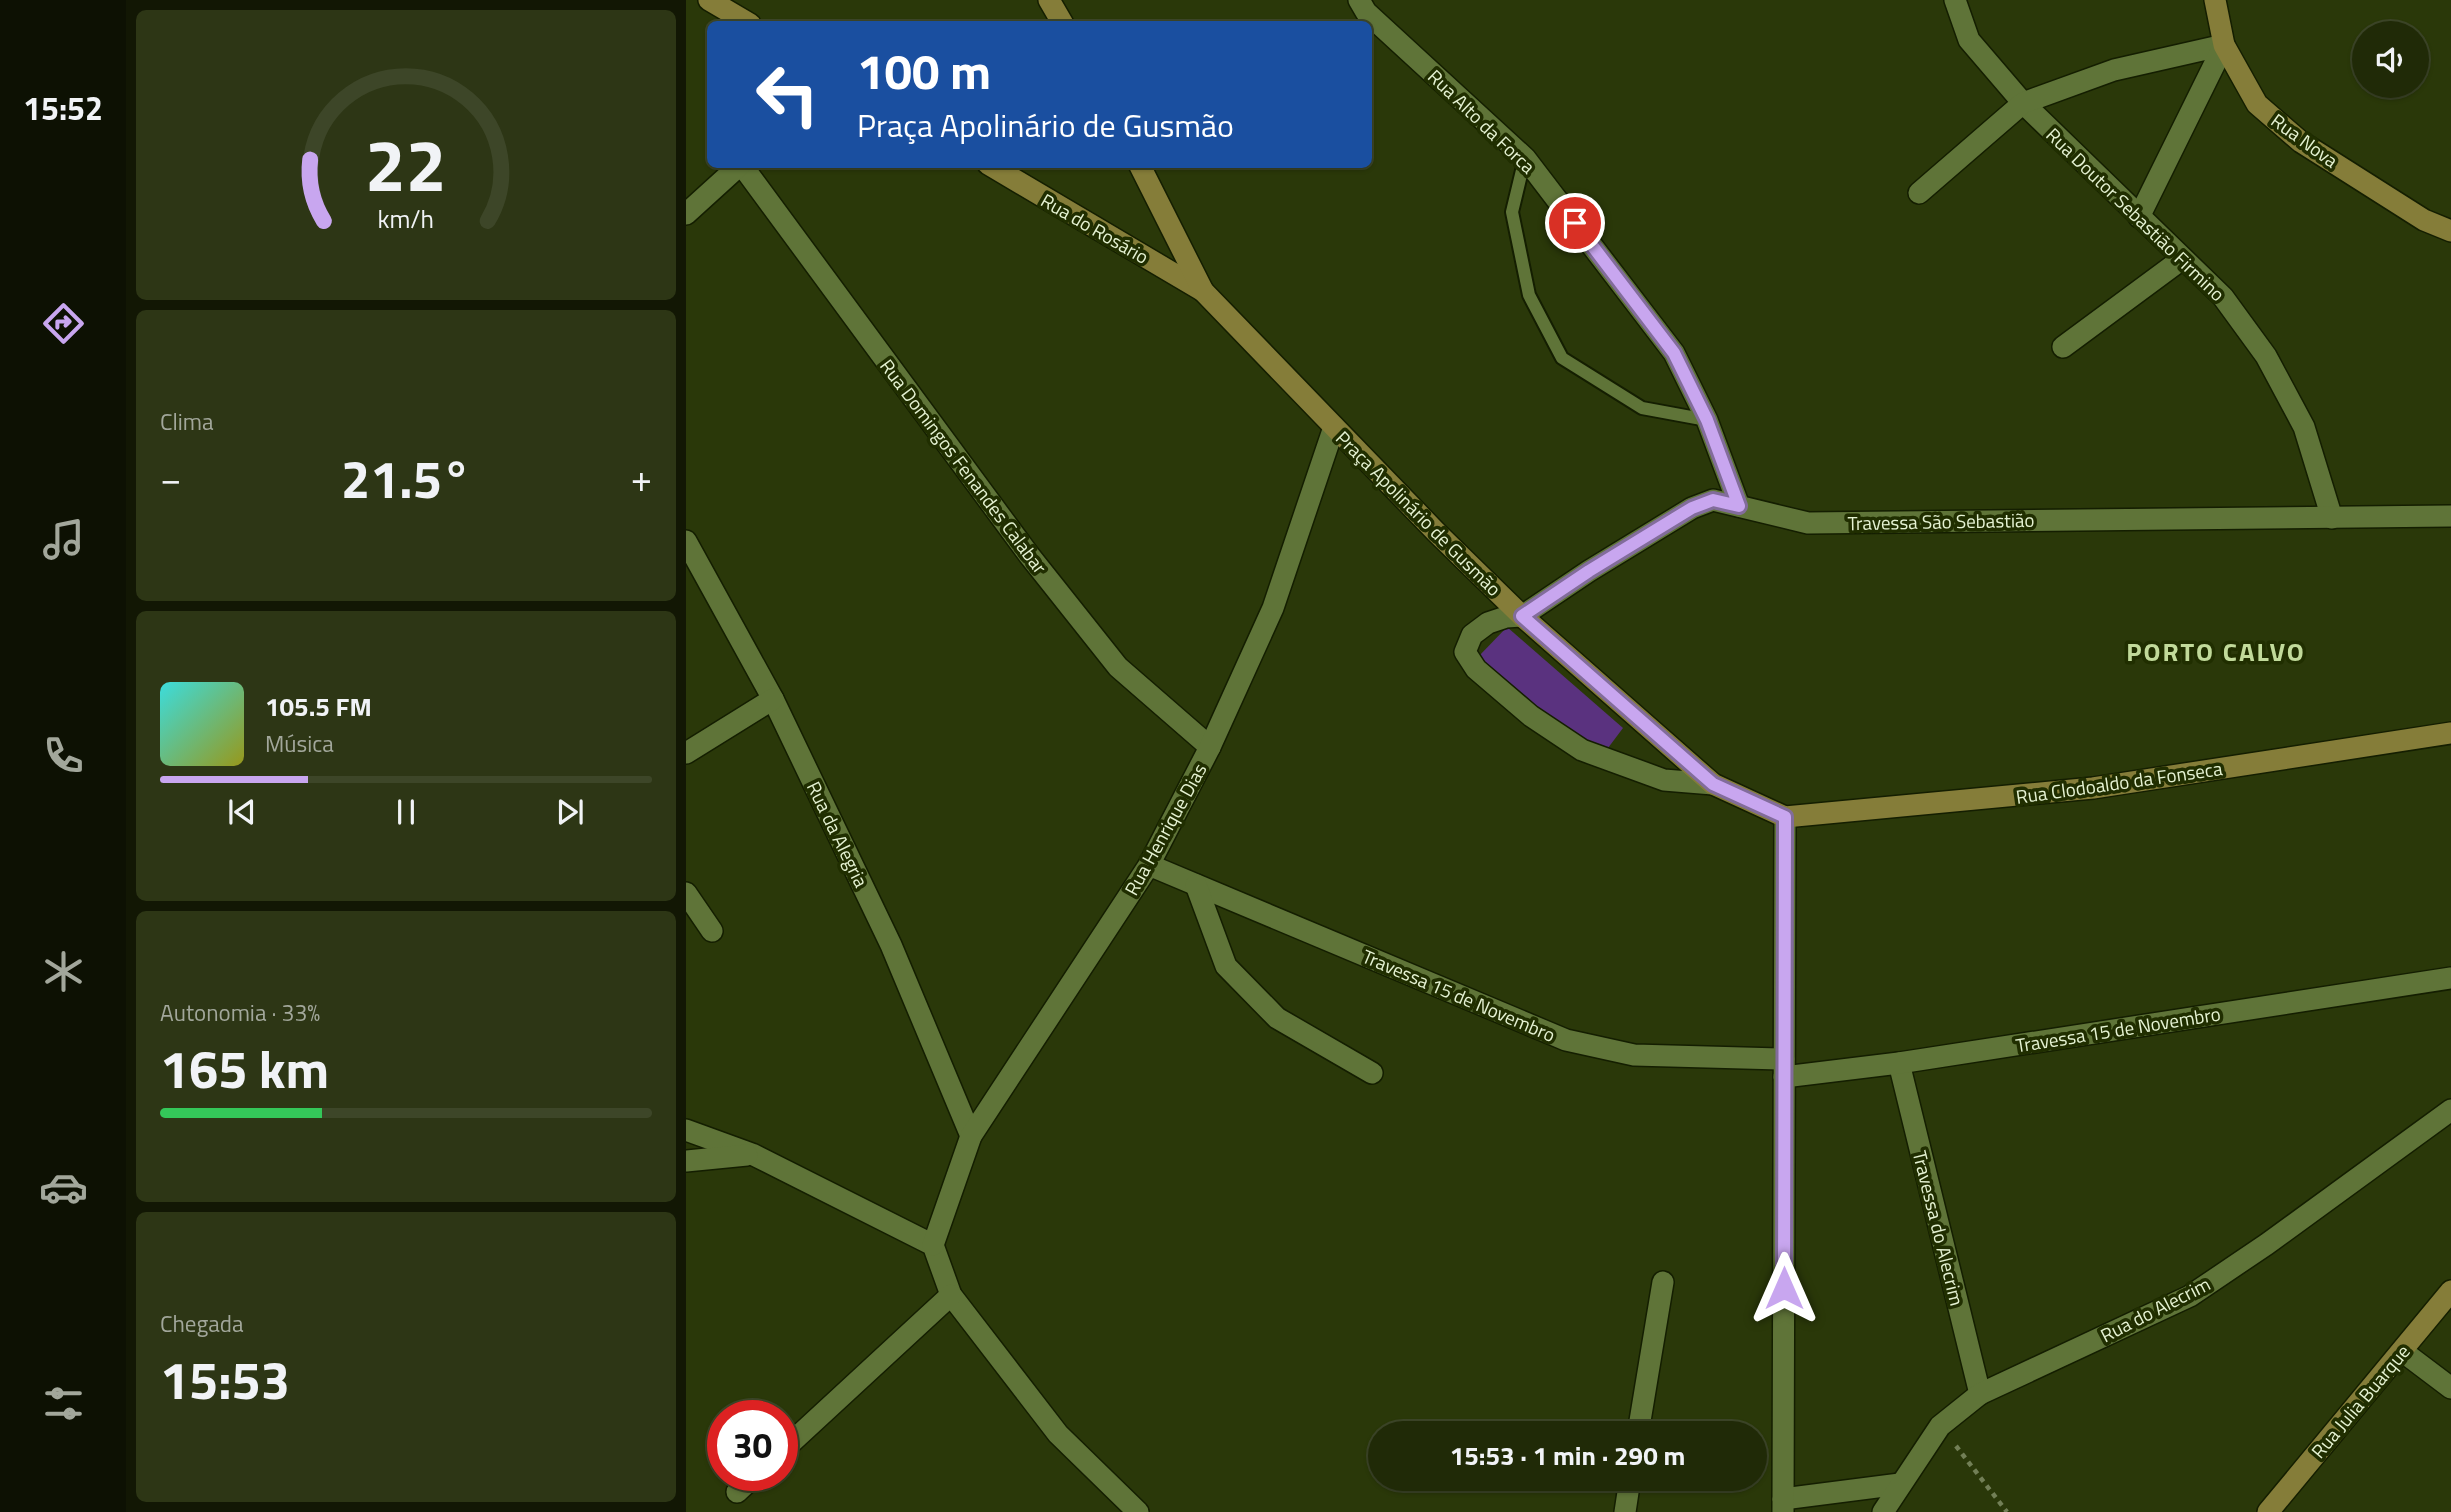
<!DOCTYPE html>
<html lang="pt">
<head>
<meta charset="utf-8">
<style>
  :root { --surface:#202a07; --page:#2d3615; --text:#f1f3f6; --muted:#a2a79b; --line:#3d4628; --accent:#c8a6ef }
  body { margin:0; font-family:"Titillium Web",sans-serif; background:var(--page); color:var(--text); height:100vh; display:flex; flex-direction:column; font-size:26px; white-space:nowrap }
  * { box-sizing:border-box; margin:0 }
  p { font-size:23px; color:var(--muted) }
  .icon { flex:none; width:38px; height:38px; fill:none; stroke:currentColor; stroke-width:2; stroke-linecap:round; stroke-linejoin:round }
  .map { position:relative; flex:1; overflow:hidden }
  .sheet { display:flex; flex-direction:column; gap:10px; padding:10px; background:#121704; width:560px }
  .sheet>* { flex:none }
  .banner { position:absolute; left:21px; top:21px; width:665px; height:147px; border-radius:10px; box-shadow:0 2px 5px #0004,0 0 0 2px var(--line); background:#1a4fa0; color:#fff; overflow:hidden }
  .buttons { position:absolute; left:1666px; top:21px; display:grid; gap:14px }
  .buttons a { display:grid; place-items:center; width:77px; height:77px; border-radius:50%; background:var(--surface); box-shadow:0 2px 5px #0004,0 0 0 2px var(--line); font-size:35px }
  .speed { position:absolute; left:21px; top:1400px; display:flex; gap:14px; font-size:35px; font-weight:700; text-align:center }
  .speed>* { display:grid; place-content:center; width:91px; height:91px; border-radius:50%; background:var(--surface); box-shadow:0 2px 5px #0004,0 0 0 2px var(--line); line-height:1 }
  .speed .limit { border:10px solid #d22; background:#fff; color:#111 }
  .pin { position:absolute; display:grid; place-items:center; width:60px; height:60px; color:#fff; margin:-30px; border:4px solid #fff; border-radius:50%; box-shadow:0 2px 7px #0007 }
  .me { position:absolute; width:77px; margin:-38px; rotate:0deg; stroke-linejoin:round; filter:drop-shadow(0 0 5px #0008) }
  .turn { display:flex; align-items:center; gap:24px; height:147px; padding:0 35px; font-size:32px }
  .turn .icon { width:91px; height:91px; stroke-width:2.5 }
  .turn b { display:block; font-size:49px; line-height:60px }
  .big { font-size:52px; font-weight:700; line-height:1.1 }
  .sheet .card { flex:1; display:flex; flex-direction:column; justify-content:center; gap:10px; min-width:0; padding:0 24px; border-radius:10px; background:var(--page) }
  .sheet .dial { align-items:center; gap:0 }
  .dial svg { height:182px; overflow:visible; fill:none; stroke:var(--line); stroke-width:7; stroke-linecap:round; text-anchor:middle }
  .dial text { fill:var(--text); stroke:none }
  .song { display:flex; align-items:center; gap:21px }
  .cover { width:84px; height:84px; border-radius:10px; background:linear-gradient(135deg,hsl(180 70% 55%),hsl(60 70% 35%)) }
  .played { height:7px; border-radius:4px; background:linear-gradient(90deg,var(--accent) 30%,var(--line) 30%) }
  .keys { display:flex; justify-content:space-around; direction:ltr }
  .heat { display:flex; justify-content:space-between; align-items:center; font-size:38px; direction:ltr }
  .charge { height:10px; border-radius:5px; background:linear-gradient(90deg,#34c759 33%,var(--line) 0) }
  .trip { position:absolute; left:682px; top:1421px; width:399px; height:70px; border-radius:35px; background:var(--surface); box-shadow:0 2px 5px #0004,0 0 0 2px var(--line); font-weight:700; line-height:70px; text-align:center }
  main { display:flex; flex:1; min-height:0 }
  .menu { display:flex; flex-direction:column; width:126px; justify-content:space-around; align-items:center; background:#0d1103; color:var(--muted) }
  .menu .icon { width:49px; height:49px }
  .menu .current { color:var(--accent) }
  .menu b { font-size:32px; color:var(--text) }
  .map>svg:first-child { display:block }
</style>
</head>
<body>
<main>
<nav class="menu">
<b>15:52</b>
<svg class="icon current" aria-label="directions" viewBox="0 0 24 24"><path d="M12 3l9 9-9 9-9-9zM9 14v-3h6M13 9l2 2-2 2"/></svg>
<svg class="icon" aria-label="music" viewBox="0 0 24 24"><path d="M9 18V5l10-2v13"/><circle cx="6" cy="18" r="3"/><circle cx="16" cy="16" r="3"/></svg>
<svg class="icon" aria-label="phone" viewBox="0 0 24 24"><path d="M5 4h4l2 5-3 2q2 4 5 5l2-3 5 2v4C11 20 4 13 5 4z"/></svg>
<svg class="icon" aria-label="climate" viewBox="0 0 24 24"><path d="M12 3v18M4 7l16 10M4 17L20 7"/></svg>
<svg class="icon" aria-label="car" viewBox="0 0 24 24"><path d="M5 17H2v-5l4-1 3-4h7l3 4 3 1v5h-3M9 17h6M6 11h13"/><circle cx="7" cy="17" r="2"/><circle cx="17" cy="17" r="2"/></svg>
<svg class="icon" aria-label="filters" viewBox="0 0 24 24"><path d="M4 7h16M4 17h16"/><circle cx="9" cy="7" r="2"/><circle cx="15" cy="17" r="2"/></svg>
</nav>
<section class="sheet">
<div class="card dial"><svg viewBox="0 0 100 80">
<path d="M14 69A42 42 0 1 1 86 69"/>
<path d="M14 69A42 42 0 0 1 8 42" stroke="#c8a6ef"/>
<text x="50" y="56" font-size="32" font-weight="700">22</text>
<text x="50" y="72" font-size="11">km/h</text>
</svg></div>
<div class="card"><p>Clima</p>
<div class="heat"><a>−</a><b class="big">21.5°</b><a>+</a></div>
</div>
<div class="card">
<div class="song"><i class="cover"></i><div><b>105.5 FM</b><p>Música</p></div></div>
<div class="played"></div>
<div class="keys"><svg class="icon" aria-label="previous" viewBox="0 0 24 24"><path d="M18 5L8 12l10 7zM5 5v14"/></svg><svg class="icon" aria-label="pause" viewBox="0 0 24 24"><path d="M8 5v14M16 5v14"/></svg><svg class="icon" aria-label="next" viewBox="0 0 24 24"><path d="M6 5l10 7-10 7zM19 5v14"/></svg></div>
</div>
<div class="card"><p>Autonomia · 33%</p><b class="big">165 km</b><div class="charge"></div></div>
<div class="card"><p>Chegada</p><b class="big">15:53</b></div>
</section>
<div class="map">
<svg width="1765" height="1512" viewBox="0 0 1765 1512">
  <rect width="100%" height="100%" fill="#2a3809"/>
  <path fill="#5a327f" d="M821 627 937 728 919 752 868 721 792 657Z"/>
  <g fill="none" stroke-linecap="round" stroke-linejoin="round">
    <g stroke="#141e01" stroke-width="16">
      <path id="lane" d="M839 158 826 212 843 295 876 358 956 408 1021 420"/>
    </g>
    <g stroke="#141e01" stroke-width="24">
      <g id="street">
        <path d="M673 0 680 12 839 158 988 353 1021 420 1053 506"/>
        <path d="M1269 0 1283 40 1337 103 1537 297 1580 356 1618 427 1646 518"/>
        <path d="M55 164 343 555 432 667 524 747"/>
        <path d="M1233 193 1337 103 1428 70 1538 45"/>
        <path d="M0 214 55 164"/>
        <path d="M1453 217 1538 45"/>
        <path d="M1377 347 1496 259"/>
        <path d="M0 541 87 699 205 945 285 1136"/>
        <path d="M0 753 87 699"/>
        <path d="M1027 784 978 780 896 750 845 716 790 669 779 652 786 635 802 623 820 617 836 616 903 571 1006 508 1027 500 1122 523 1765 516"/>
        <path d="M463 865 880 1040 948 1055 1098 1059"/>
        <path d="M510 885 540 966 591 1018 686 1073"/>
        <path d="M0 893 26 931"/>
        <path d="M1213 1063 1294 1394"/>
        <path d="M1098 1077 1213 1063 1765 978"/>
        <path d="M0 1130 66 1154 247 1245 265 1295 372 1434 452 1512"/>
        <path d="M0 1161 61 1155"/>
        <path d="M247 1245 285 1136 463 865 524 747 587 608 648 427"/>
        <path d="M1716 1351 1765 1388"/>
        <path d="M952 1433 977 1282"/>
        <path d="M96 1451 265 1295"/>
        <path d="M51 1492 69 1475"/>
        <path d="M1097 1499 1214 1484"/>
        <path d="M939 1512 944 1479"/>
        <path d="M1097 1512 1099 817"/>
        <path d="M1197 1512 1254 1426 1294 1394 1504 1296 1581 1244 1765 1110"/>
      </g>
    </g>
    <g stroke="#141e01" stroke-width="24">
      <g id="secondary">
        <path d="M23 0 64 24"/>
        <path d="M363 0 377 24"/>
        <path d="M1529 0 1538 45 1571 104 1615 142 1738 220 1765 231"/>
        <path d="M302 164 517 291 750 532 836 616 1027 784 1099 817 1407 788 1765 733"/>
        <path d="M453 164 517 291"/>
        <path d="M1582 1512 1765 1291"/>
      </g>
    </g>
    <path stroke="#727f56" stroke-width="4.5" stroke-dasharray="5 5" stroke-linecap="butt" d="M1270 1446 1321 1512"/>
    <use href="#lane" stroke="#5f7438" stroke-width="12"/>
    <use href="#street" stroke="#5f7438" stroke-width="21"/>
    <use href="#secondary" stroke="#857d39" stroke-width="21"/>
  </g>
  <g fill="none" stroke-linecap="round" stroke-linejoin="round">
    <g stroke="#826c9b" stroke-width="18">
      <path id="route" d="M889 223 988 353 1021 420 1053 506 1027 500 1006 508 903 571 836 616 1027 784 1099 817 1098 1288"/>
    </g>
    <use href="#route" stroke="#c8a6ef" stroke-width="12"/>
  </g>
  <g text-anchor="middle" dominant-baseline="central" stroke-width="7" stroke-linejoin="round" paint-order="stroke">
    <g font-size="19" fill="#e5f2d2" stroke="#202e00">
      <text transform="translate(796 121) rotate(44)">Rua Alto da Forca</text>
      <text transform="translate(1619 140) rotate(36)">Rua Nova</text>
      <text transform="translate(1450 214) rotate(44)">Rua Doutor Sebastião Firmino</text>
      <text transform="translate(409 228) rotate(30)">Rua do Rosário</text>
      <text transform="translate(278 466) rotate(53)">Rua Domingos Fenandes Calabar</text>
      <text transform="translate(733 513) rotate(45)">Praça Apolinário de Gusmão</text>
      <text transform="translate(1255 521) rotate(-1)">Travessa São Sebastião</text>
      <text transform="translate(1433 782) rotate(-8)">Rua Clodoaldo da Fonseca</text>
      <text transform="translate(479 829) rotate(-61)">Rua Henrique Dias</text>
      <text transform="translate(152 834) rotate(64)">Rua da Alegria</text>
      <text transform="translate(773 995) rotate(23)">Travessa 15 de Novembro</text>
      <text transform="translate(1432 1029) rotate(-9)">Travessa 15 de Novembro</text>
      <text transform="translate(1253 1228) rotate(76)">Travessa do Alecrim</text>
      <text transform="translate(1469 1309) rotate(-27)">Rua do Alecrim</text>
      <text transform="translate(1674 1401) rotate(-50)">Rua Julia Buarque</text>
    </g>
    <g font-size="26" font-weight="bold" letter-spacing="2" fill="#c1da9a" stroke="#202e00">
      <text x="1530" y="651">PORTO CALVO</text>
    </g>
  </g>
</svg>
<div class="buttons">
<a><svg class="icon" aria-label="sound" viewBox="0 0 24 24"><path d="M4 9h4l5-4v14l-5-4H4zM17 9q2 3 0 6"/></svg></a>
</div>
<div class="speed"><div class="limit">30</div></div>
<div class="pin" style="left:889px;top:223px;background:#d93025"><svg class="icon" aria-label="arrive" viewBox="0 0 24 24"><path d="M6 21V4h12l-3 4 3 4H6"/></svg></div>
<svg class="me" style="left:1098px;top:1288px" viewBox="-20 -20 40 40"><path d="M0-17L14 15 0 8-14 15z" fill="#c8a6ef" stroke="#fff" stroke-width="4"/></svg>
<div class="trip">15:53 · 1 min · 290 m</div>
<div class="banner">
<div class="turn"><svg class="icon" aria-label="left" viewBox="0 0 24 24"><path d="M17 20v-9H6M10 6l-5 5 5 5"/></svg><div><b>100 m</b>Praça Apolinário de Gusmão</div></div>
</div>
</div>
</main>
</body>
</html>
